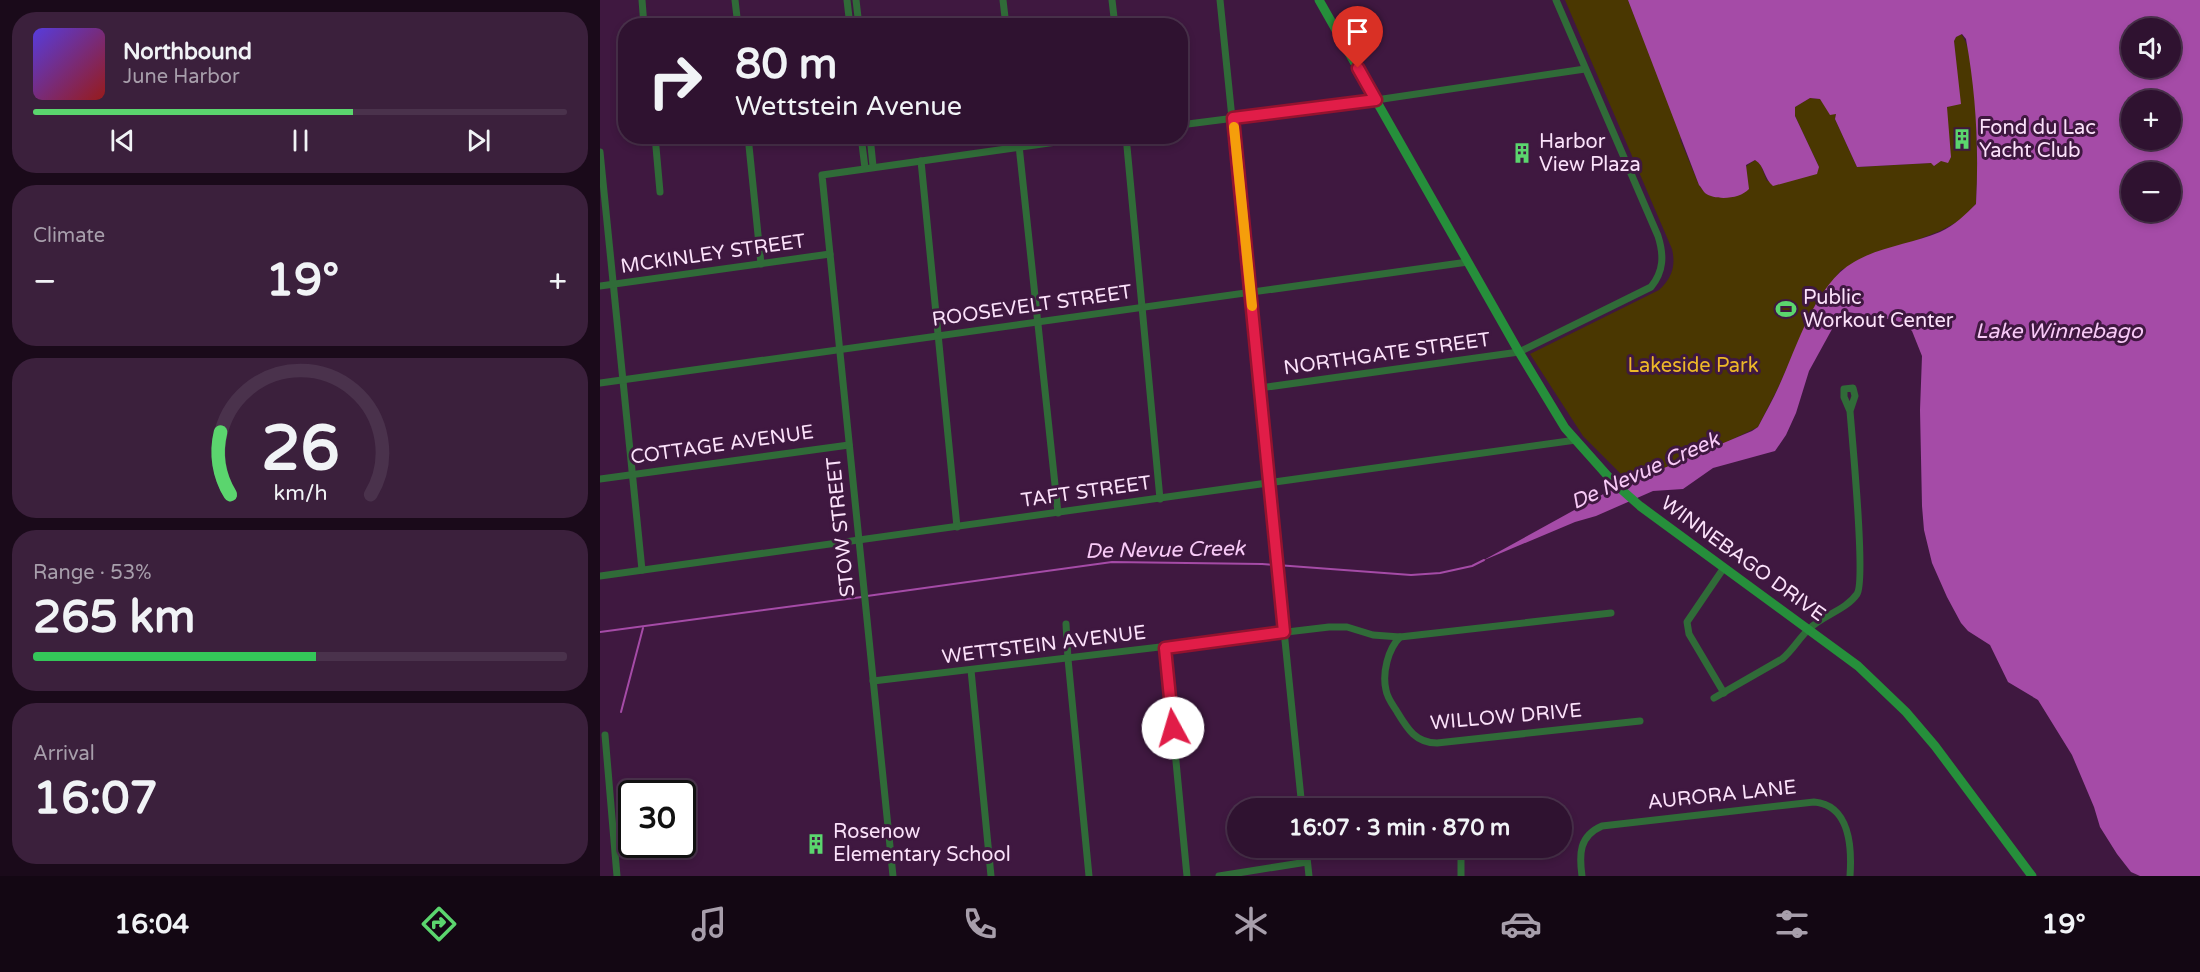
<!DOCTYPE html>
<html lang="en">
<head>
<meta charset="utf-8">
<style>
  :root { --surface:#2f1230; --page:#3b203c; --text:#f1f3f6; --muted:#a79eab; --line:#4a324c; --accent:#5bd56e }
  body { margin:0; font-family:"Varela Round",sans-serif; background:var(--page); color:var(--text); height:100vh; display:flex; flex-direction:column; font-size:22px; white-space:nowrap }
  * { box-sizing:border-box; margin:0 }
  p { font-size:20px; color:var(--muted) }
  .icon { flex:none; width:33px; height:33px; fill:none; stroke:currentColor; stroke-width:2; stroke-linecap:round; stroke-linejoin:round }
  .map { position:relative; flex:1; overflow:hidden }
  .panel { display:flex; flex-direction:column; gap:12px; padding:12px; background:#1a0a1a; width:600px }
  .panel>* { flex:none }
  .banner { position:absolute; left:18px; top:18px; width:570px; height:126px; border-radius:24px; box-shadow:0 3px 9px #0003,0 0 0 2px var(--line); background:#2f1230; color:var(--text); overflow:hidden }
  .fabs { position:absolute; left:1521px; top:18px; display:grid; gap:12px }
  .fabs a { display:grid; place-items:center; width:60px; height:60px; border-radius:50%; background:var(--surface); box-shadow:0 3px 9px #0003,0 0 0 2px var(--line); font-size:30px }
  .speed { position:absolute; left:18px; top:780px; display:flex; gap:12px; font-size:30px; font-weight:700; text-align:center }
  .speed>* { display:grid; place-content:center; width:78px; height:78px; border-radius:50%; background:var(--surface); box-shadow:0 3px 9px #0003,0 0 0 2px var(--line); line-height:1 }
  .speed .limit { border:3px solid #111; border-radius:9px; background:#fff; color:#111 }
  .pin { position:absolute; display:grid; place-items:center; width:51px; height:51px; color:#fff; margin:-62px -26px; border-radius:50% 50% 50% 0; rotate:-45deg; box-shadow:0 0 6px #0007 }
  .pin .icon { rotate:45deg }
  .me { position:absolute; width:66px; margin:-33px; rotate:354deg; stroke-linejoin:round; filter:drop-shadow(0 0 4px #0008) }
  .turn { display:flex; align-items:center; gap:21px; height:126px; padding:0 18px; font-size:27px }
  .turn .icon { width:78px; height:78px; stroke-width:2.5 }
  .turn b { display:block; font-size:42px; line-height:51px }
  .big { font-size:45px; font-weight:700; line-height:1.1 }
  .panel .card { flex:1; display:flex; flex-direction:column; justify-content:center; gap:9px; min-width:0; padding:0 21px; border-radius:24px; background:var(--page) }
  .panel .dial { align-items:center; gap:0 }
  .dial svg { height:156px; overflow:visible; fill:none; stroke:var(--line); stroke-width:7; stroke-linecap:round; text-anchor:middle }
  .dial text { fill:var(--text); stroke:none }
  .song { display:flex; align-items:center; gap:18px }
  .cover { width:72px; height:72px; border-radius:9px; background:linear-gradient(135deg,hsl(250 70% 55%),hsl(0 70% 35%)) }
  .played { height:6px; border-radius:3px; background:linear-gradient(90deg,var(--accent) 60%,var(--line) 60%) }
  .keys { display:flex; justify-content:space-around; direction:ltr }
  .heat { display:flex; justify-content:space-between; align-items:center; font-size:33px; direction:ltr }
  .charge { height:9px; border-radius:4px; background:linear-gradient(90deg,#34c759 53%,var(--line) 0) }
  .trip { position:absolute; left:627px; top:798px; width:345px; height:60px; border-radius:30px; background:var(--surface); box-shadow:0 3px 9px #0003,0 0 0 2px var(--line); font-weight:700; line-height:60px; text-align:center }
  .dock { display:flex; height:96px; justify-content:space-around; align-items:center; background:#130713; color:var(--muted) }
  .dock .icon { width:42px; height:42px }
  .dock .on { color:var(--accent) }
  .dock b { font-size:27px; color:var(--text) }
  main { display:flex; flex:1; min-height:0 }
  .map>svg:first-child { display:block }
</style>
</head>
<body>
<main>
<section class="panel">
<div class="card">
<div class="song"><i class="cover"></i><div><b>Northbound</b><p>June Harbor</p></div></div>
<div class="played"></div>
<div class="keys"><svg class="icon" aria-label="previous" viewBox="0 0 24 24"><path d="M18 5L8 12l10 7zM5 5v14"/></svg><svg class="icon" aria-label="pause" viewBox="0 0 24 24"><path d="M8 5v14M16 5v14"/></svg><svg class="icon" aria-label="next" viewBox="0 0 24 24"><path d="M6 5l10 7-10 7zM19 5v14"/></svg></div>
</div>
<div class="card"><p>Climate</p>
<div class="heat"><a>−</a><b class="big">19°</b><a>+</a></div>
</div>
<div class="card dial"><svg viewBox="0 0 100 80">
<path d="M14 69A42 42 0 1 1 86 69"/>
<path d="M14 69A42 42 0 0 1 9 37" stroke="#5bd56e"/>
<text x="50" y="56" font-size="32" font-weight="700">26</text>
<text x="50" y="72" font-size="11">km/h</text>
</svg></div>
<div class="card"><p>Range · 53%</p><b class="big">265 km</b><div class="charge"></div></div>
<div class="card"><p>Arrival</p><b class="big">16:07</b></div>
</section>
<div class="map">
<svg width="1600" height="876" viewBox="0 0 1600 876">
  <rect width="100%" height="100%" fill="#3f1840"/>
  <path fill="#4a3701" d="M965 0H1028L1082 137 1080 139 1099 185 1106 194 1155 160 1160 163 1167 181 1219 167 1195 116V107L1210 98 1220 99 1233 113 1236 114 1235 119 1257 167 1331 163 1348 105 1360 104 1354 41 1356 37 1361 34C1379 53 1378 174 1376 204L1359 221 1340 231 1241 270 1215 305 1178 388 1158 427 1112 449 1029 482 983 436 930 354 1059 290C1072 278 1076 266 1072 249Z"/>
  <path fill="#a54ba7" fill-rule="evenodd" d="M1028 0H1600V876H1540L1531 872 1517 854 1500 827 1494 807 1472 755 1438 700 1408 682 1390 645 1368 631 1361 623 1347 597 1332 563 1324 530 1322 506 1320 410 1322 356 1312 331 1307 326 1295 320 1242 311 1209 371 1196 413 1186 435 1175 451 1113 468 1083 489 1053 491 996 516 975 522 882 561 1007 492 1152 431 1158 427C1165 413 1173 400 1179 386 1197 347 1215 284 1254 262 1281 246 1312 244 1340 232 1355 225 1365 215 1376 204 1379 148 1376 94 1366 39L1362 34 1356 37 1354 41 1361 104 1347 107 1351 157 1348 163 1341 161 1334 166 1331 163 1257 167 1235 119 1236 114 1230 115 1220 99 1210 98 1195 107V116L1219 167 1217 174 1173 186C1164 179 1165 166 1155 160L1146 165 1149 189C1140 199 1116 201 1105 193 1103 191 1101 187 1099 185ZM1532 28H1570V68H1532ZM1532 100H1570V140H1532ZM1532 172H1570V212H1532Z"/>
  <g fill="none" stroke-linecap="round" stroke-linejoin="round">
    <g stroke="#a54ba7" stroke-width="2">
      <path d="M267 596 512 562 662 564 811 575 840 573 872 566 884 560"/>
      <path d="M0 632 262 597"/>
      <path d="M21 712 43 628"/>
    </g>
    <g stroke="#306b38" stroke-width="7">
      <path d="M42 0 44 26"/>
      <path d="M135 0 138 26"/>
      <path d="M247 0 250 26"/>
      <path d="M256 0 259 26"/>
      <path d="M403 0 406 26"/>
      <path d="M512 0 515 26"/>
      <path d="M620 0 702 808"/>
      <path d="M580 125 776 100 985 69"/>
      <path d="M55 136 60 192"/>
      <path d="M148 136 161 264"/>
      <path d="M261 136 265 168"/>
      <path d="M270 136 273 166"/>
      <path d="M418 136 458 513"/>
      <path d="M526 136 560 499"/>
      <path d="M0 152 42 570"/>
      <path d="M321 161 357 527"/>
      <path d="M0 286 230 254"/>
      <path d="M0 383 868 262"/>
      <path d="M660 388 919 352 1051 287C1064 271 1064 255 1058 236L956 0"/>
      <path d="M0 479 249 445"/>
      <path d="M1123 569 1087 622 1089 634 1124 693"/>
      <path d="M0 576 976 440"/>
      <path d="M466 624 468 659 489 876"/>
      <path d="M800 637C788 649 782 673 786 690 787 697 792 704 796 710 807 728 815 743 837 743L1040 721"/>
      <path d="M565 647 587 876"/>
      <path d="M371 670 391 876"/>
      <path d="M273 681 729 627H747L773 635 800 637 1011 613"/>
      <path d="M1114 698 1182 659C1193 650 1199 638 1209 629 1223 615 1246 610 1257 594 1266 581 1252 437 1250 411L1244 397V389L1253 388 1255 396 1250 411"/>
      <path d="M5 735 17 876"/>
      <path d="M706 848 709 876"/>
      <path d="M861 850V876"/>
      <path d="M293 876 222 175 499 136"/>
      <path d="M619 876 707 862"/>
      <path d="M982 876C979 854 979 836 1002 826L1214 802C1250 805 1252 848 1250 876"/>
    </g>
    <path stroke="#268f3b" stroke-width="9" d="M719 0 919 352 965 428 1014 483 1040 506 1258 666 1306 712 1335 746 1432 876"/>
  </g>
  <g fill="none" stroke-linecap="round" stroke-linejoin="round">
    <g stroke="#92132f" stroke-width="15">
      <path id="route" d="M573 728 565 648 684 632 633 118 776 100 758 68"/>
    </g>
    <use href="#route" stroke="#e11d48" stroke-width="10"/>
    <path stroke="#f59e0b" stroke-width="10" d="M634 127 652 306"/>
  </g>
  <defs>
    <g id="building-bare" transform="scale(1.62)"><path d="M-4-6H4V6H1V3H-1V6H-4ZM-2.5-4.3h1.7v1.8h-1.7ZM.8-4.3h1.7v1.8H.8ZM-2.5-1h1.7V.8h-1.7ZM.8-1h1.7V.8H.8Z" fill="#5bd56e" stroke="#3f1840" stroke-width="2.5" paint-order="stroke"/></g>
    <g id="stadium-bare" transform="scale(1.62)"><path d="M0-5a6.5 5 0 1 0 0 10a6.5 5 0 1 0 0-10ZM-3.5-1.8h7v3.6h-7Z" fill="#5bd56e" stroke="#3f1840" stroke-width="2.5" paint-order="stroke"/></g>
  </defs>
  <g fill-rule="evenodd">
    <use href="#building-bare" x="1362" y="139"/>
    <use href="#building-bare" x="922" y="153"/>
    <use href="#stadium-bare" x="1186" y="309"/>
    <use href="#building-bare" x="216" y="844"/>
  </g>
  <g text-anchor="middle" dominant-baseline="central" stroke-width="6" stroke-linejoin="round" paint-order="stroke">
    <g font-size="20" fill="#fbe1fa" stroke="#3f1840" text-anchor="start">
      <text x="1379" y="128">Fond du Lac<tspan x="1379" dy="23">Yacht Club</tspan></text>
      <text x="939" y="142">Harbor<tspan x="939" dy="23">View Plaza</tspan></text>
      <text x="1203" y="298">Public<tspan x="1203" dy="23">Workout Center</tspan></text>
      <text x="233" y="832">Rosenow<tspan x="233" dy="23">Elementary School</tspan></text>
    </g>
    <g font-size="20" fill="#fbe1fa" stroke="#3f1840">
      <text transform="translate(113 254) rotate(-8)">MCKINLEY STREET</text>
      <text transform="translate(432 306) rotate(-8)">ROOSEVELT STREET</text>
      <text transform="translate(787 354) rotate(-8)">NORTHGATE STREET</text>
      <text transform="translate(122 445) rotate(-8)">COTTAGE AVENUE</text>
      <text transform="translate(486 492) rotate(-8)">TAFT STREET</text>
      <text transform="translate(241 527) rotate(-96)">STOW STREET</text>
      <text transform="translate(1143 559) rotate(36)">WINNEBAGO DRIVE</text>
      <text transform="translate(444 645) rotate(-7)">WETTSTEIN AVENUE</text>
      <text transform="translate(906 717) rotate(-5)">WILLOW DRIVE</text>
      <text transform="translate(1122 795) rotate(-6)">AURORA LANE</text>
    </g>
    <g font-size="20" fill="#edb828" stroke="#3f1840">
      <text x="1093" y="366">Lakeside Park</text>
    </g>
    <g font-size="21" font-style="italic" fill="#f8caf7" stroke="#3f1840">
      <text x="1459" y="331">Lake Winnebago</text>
      <text transform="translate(1045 471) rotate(-24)">De Nevue Creek</text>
      <text transform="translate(565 550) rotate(-1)">De Nevue Creek</text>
    </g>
  </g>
</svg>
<div class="fabs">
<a><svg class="icon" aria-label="sound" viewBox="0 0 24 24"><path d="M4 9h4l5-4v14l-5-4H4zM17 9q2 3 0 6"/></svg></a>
<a>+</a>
<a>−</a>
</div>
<div class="speed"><div class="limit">30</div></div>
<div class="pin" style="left:758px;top:68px;background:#d93025"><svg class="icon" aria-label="arrive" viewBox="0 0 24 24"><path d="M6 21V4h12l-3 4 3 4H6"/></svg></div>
<svg class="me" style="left:573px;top:728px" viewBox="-20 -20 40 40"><circle r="19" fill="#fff"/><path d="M0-13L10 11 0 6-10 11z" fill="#e11d48"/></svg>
<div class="trip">16:07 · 3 min · 870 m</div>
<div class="banner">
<div class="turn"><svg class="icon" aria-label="right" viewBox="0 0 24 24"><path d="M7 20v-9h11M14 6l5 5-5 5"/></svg><div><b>80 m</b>Wettstein Avenue</div></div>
</div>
</div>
</main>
<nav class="dock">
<b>16:04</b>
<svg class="icon on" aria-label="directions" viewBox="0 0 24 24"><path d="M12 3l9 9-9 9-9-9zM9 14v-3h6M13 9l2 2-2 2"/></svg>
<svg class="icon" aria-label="music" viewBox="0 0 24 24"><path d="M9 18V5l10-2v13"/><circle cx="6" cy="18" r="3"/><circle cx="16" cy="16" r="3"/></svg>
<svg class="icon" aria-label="phone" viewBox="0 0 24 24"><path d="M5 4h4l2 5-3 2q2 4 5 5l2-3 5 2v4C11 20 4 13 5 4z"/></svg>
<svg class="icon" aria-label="climate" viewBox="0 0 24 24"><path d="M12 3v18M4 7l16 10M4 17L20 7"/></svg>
<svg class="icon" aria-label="car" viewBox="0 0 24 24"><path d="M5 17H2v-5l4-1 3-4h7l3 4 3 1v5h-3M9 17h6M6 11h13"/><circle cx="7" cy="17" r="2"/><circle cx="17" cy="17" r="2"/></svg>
<svg class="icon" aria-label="filters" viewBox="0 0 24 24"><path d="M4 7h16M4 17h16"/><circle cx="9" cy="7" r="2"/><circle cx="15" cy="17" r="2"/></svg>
<b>19°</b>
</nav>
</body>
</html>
